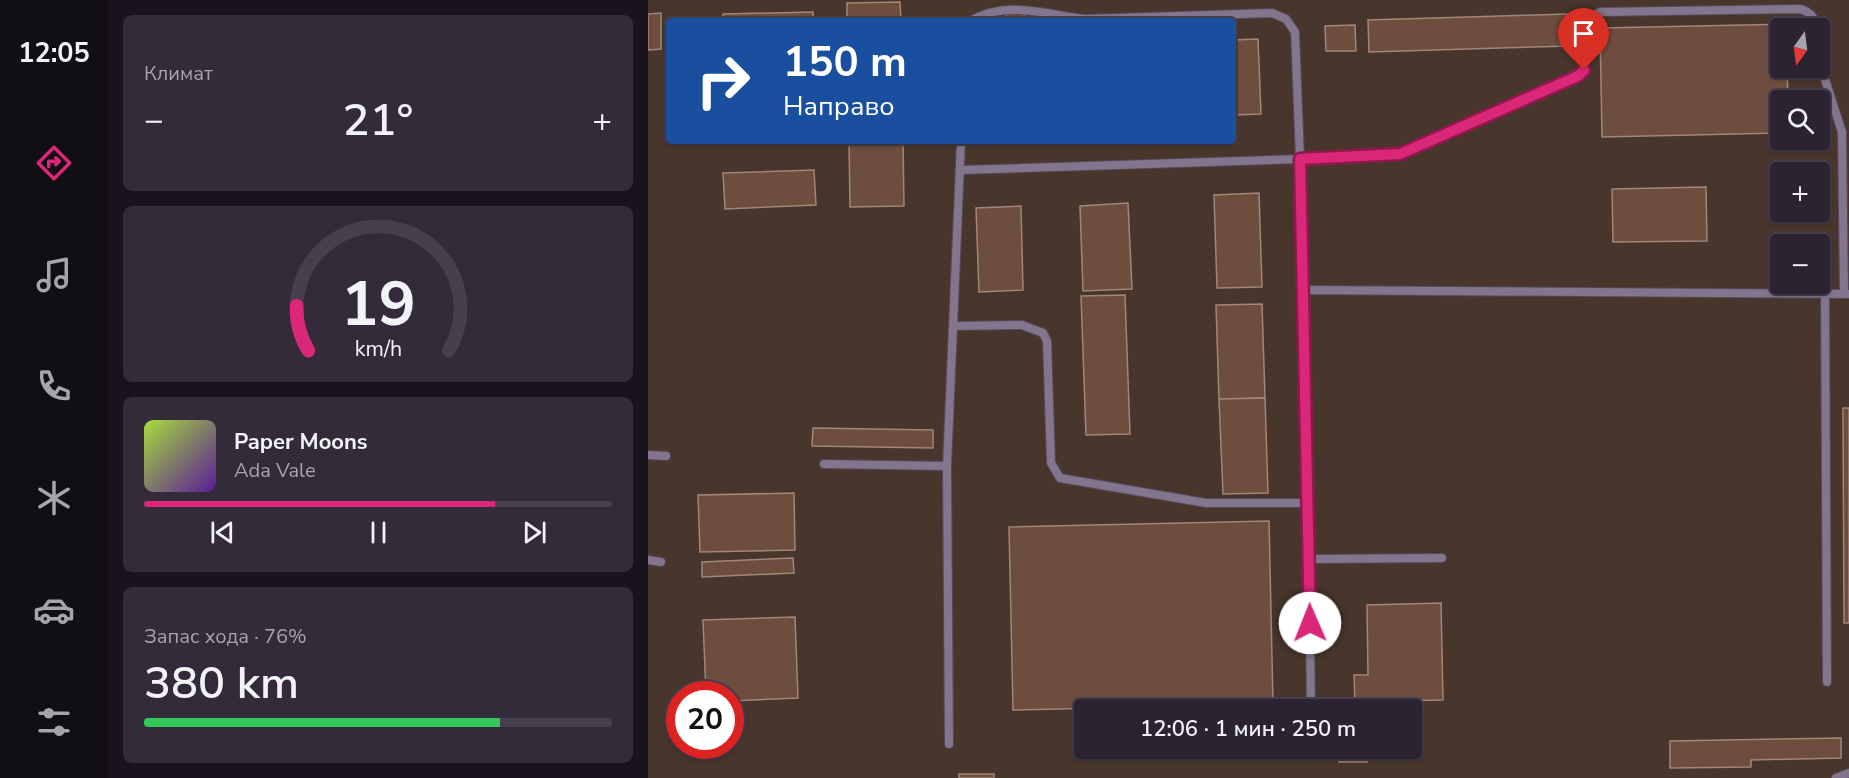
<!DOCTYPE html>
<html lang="ru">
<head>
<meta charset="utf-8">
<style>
  :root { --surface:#2b2232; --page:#332a3a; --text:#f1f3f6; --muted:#a6a4ac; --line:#473f4d; --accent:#db2777 }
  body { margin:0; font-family:"Nunito Sans",sans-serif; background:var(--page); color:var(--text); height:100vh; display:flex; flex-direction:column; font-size:22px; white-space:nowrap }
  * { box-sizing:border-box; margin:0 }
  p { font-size:20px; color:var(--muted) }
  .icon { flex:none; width:33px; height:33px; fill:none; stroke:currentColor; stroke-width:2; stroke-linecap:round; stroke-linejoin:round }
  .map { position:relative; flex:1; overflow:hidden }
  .drawer { display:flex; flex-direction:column; gap:15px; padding:15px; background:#18131c; width:540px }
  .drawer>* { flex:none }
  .hud { position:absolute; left:18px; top:18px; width:570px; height:126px; border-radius:6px; box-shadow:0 2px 4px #0004,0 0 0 2px var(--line); background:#1a4fa0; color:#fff; overflow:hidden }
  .needle { width:39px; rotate:194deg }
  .controls { position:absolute; left:1122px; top:18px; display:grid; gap:12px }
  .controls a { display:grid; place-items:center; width:60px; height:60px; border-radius:6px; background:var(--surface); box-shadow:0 2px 4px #0004,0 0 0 2px var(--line); font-size:30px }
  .speed { position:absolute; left:18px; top:681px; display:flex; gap:12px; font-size:30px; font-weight:700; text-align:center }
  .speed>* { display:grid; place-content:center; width:78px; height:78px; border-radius:50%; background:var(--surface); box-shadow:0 2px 4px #0004,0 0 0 2px var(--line); line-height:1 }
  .speed .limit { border:9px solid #d22; background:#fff; color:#111 }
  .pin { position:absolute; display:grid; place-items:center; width:51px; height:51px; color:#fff; margin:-62px -26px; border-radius:50% 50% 50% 0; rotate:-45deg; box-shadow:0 0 6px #0007 }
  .pin .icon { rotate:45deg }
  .me { position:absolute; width:66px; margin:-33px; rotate:359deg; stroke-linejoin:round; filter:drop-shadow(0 0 4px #0008) }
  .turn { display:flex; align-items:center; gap:21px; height:126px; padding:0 18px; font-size:27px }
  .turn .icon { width:78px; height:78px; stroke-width:2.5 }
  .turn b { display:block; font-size:42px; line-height:51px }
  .big { font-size:45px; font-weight:600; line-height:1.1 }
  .drawer .card { flex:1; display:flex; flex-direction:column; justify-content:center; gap:9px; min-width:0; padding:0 21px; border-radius:9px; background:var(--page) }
  .drawer .dial { align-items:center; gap:0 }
  .dial svg { height:156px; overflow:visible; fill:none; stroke:var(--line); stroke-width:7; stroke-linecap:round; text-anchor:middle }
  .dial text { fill:var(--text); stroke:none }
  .song { display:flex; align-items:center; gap:18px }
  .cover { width:72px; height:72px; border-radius:9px; background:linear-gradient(135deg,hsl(80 70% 55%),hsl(270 70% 35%)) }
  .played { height:6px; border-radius:3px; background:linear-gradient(90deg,var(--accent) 75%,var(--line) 75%) }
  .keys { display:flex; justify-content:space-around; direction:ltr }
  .heat { display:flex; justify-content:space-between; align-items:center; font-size:33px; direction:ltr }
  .charge { height:9px; border-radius:4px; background:linear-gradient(90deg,#34c759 76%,var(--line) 0) }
  .trip { position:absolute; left:426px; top:699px; width:348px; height:60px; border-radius:6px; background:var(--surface); box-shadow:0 2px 4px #0004,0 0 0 2px var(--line); font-weight:600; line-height:60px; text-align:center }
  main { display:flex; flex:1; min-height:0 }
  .tabs { display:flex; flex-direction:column; width:108px; justify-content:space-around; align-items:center; background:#110e14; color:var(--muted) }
  .tabs .icon { width:42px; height:42px }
  .tabs .selected { color:var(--accent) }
  .tabs b { font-size:27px; color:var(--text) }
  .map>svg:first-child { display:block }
</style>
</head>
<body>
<main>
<nav class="tabs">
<b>12:05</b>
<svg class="icon selected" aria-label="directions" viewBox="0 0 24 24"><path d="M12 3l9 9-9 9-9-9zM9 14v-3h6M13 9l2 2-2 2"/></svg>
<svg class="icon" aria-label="music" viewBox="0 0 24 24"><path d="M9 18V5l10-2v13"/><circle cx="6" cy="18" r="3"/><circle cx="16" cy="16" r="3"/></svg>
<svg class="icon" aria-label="phone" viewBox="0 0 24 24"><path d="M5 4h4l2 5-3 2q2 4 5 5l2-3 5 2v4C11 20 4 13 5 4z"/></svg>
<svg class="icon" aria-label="climate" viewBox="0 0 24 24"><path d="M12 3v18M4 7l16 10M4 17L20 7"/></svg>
<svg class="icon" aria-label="car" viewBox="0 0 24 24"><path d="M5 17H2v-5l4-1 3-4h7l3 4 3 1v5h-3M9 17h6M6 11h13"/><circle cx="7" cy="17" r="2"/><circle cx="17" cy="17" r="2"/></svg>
<svg class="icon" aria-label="filters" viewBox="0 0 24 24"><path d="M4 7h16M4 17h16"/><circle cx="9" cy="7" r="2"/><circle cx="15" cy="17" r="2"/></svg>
</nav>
<section class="drawer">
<div class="card"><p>Климат</p>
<div class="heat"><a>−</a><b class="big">21°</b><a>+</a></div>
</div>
<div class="card dial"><svg viewBox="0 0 100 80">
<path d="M14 69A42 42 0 1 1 86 69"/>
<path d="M14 69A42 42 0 0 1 8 46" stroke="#db2777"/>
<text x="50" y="56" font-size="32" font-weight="700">19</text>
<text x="50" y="72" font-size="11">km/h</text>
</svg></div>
<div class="card">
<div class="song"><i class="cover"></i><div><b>Paper Moons</b><p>Ada Vale</p></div></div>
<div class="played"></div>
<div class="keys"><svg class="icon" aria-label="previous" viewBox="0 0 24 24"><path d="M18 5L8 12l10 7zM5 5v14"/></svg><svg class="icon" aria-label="pause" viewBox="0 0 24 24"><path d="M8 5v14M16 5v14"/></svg><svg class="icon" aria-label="next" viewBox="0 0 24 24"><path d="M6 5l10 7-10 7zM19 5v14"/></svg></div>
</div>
<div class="card"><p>Запас хода · 76%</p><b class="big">380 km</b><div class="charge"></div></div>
</section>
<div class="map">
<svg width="1201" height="778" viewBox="0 0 1201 778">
  <rect width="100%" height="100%" fill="#392d42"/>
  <path fill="#48362c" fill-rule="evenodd" d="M0 0H1201V778H0ZM21 21H585V141H21ZM1132 28H1172V68H1132ZM1132 100H1172V140H1132ZM1132 172H1172V212H1132ZM1132 244H1172V284H1132ZM32 694H82V746H32ZM436 710H764V748H436Z"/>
  <g fill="#6d4d3e" stroke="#a18679" stroke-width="1.5">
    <path d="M252 2 253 21H199V3Z"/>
    <path d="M165 12V21H75V14Z"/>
    <path d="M13 13V49L0 50V14Z"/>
    <path d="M376 13 377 21H358V14Z"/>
    <path d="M921 14 922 46 721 52 720 20Z"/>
    <path d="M1138 24 1139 28H1132V68H1139L1140 100H1132V133L954 137 952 28Z"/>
    <path d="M707 25 708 51H678L677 26Z"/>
    <path d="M610 39 613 114 585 115V40Z"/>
    <path d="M201 141H255L256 206 202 207Z"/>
    <path d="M166 170 168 205 77 209 75 173Z"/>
    <path d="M1058 187 1059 241 965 242 964 189Z"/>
    <path d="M611 193 614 287 569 288 566 195Z"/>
    <path d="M480 203 484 289 435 291 432 206Z"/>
    <path d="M373 206 375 290 331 292 328 208Z"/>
    <path d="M477 295 482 434 438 435 433 296Z"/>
    <path d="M614 304 617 398 571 399 568 305Z"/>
    <path d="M617 398 620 493 575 494 571 399Z"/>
    <path d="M1195 408H1201V623H1196Z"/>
    <path d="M165 428 285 430V448L164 446Z"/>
    <path d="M146 493 147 550 52 552 50 495Z"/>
    <path d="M621 521 625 704 365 710 361 527Z"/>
    <path d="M145 558 146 573 54 577V562Z"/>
    <path d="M793 603 795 700 707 702 706 675H720L719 605Z"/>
    <path d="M147 617 150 698 82 701V694H58L55 620Z"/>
    <path d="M1193 738V758L1103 760V767L1022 768V741Z"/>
    <path d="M690 748H719V762H691Z"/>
    <rect x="311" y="774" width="35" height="4"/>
  </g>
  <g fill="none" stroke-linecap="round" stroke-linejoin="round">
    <g stroke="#54495b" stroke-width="10">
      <g id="lane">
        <path d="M1172 64 1194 132 1196 294"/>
        <path d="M314 170 652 159 647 32 638 19 624 13 437 19C395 14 359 0 322 21"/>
        <path d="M657 290 652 159 752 154 930 76C950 55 921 27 952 12L1153 9C1163 13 1167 17 1168 28"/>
        <path d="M1177 294 1179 682"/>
        <path d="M306 326 374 325 395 333 399 341 403 463 412 478 558 503H660"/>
        <path d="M0 455 18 456"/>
        <path d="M176 464 299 466"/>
        <path d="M662 559 794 558"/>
        <path d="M0 560 13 562"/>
        <path d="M663 708 657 290 1201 294"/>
        <path d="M301 744 299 466 313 141"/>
        <path d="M1188 778 1201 773"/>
      </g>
    </g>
    <use href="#lane" stroke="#82758d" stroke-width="8"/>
  </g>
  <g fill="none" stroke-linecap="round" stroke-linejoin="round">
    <g stroke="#8e194d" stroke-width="15">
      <path id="route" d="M662 623 652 159 752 154 930 76 936 70"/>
    </g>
    <use href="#route" stroke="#db2777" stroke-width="10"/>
  </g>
</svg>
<div class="controls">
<a><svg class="needle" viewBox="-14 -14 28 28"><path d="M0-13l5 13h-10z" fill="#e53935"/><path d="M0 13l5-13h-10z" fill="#a6a4ac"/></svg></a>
<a><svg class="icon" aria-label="search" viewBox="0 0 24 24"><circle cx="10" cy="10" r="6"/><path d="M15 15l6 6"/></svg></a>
<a>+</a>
<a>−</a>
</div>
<div class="speed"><div class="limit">20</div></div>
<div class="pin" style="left:936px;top:70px;background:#d93025"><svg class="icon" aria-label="arrive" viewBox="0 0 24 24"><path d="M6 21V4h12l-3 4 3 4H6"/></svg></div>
<svg class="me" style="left:662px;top:623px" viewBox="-20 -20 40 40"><circle r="19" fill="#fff"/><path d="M0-13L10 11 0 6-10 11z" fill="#db2777"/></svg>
<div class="trip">12:06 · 1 мин · 250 m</div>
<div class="hud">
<div class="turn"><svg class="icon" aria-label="right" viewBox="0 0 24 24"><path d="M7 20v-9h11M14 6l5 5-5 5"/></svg><div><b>150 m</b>Направо</div></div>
</div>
</div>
</main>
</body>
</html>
